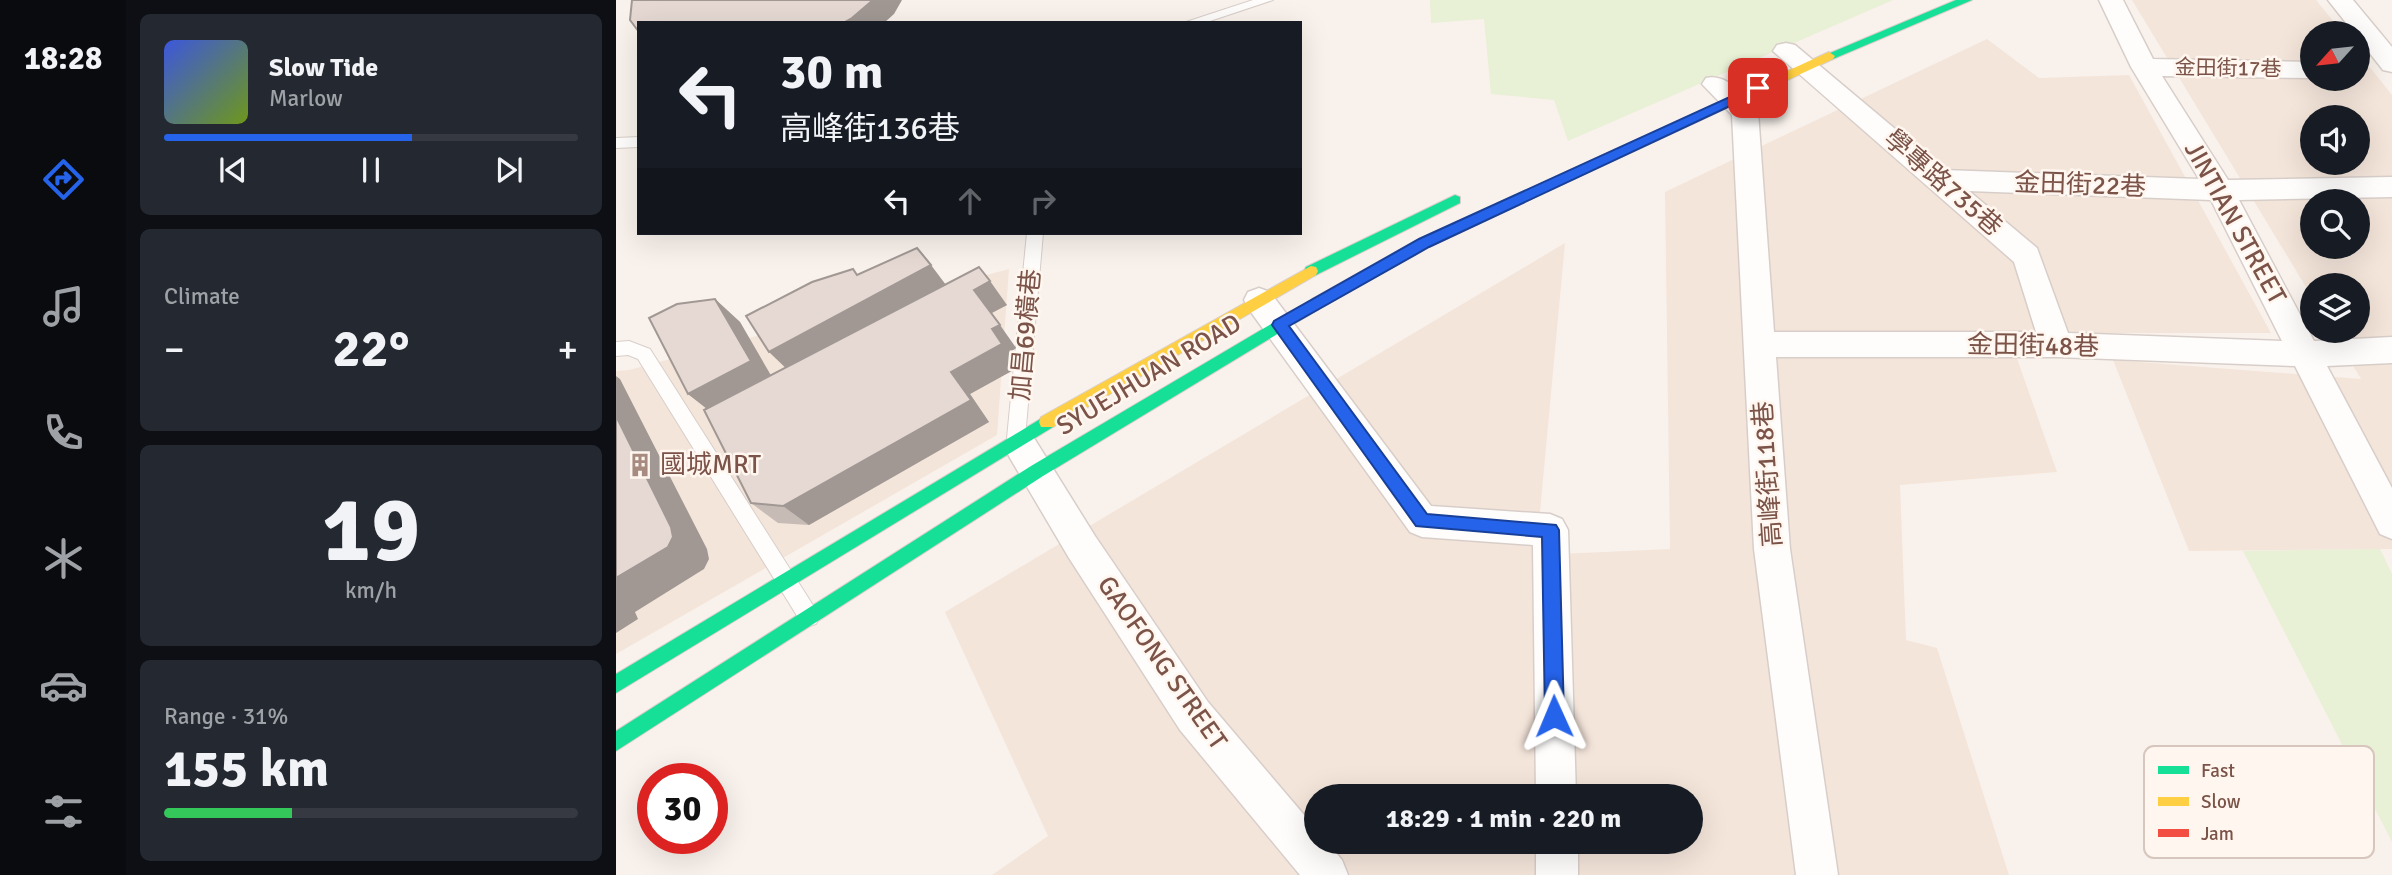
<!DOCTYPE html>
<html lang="en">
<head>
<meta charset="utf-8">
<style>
  :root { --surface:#171b24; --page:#242831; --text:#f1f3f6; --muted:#9ea1a6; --line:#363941; --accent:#2563eb }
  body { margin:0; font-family:Signika,"Noto Sans TC",sans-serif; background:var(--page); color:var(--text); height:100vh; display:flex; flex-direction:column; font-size:26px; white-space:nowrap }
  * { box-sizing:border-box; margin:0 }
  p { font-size:23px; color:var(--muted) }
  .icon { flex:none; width:38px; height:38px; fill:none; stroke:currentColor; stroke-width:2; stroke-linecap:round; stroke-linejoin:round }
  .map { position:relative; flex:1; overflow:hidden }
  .details { display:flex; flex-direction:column; gap:14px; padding:14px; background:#0d0f14; width:490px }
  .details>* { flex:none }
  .top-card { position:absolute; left:21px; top:21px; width:665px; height:214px; border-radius:0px; box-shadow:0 7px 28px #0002; background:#171b24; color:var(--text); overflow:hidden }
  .needle { width:46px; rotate:243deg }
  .tools { position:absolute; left:1684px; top:21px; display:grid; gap:14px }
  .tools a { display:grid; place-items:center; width:70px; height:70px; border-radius:50%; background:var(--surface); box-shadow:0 7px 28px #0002; font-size:35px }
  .speed { position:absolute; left:21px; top:763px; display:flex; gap:14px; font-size:35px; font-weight:700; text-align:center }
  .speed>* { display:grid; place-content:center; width:91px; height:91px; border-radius:50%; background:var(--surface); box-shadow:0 7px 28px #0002; line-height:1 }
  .speed .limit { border:10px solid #d22; background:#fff; color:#111 }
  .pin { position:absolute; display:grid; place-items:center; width:60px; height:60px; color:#fff; margin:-30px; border-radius:14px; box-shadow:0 4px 10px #0006 }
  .me { position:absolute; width:77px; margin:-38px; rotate:359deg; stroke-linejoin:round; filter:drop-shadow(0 0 5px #0008) }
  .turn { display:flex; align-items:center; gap:24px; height:147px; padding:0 28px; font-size:32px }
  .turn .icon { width:91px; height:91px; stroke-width:2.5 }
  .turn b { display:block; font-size:49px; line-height:60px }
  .lanes { display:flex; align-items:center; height:66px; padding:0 28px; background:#0003; justify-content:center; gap:35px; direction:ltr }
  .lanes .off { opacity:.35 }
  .big { font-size:52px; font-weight:700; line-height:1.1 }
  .details .tile { flex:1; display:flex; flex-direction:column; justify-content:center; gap:10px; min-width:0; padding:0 24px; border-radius:10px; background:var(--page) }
  .details .dial { align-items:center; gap:0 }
  .dial b { font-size:91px; line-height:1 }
  .song { display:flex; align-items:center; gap:21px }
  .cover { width:84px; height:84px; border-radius:10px; background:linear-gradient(135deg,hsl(230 70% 55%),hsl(80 70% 35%)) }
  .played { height:7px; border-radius:4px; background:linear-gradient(90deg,var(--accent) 60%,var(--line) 60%) }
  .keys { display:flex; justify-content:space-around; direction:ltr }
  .heat { display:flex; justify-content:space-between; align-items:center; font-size:38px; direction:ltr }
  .charge { height:10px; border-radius:5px; background:linear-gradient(90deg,#34c759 31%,var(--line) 0) }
  .trip { position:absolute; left:688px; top:784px; width:399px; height:70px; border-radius:35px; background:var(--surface); box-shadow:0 7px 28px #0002; font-weight:700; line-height:70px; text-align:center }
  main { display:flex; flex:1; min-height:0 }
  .dock { display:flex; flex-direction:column; width:126px; justify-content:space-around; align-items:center; background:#090b0e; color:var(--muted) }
  .dock .icon { width:49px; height:49px }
  .dock .current { color:var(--accent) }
  .dock b { font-size:32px; color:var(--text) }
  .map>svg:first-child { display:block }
</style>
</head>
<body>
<main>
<nav class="dock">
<b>18:28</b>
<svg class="icon current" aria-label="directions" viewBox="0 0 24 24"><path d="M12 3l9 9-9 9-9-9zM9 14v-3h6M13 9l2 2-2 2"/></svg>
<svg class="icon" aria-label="music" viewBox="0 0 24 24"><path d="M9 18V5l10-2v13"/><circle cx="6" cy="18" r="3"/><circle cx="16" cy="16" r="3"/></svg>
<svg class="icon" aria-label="phone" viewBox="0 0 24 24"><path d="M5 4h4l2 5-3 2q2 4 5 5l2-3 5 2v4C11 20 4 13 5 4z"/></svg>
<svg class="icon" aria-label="climate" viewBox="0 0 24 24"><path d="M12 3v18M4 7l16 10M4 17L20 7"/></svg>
<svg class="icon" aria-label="car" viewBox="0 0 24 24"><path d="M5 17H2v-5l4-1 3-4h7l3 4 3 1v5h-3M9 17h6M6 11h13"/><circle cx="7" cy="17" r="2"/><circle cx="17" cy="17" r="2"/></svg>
<svg class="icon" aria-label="filters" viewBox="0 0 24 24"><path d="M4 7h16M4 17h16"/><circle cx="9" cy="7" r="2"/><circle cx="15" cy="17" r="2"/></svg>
</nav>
<section class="details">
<div class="tile">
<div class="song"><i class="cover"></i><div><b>Slow Tide</b><p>Marlow</p></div></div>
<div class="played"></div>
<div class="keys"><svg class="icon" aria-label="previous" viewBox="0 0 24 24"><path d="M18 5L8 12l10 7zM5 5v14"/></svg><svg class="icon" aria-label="pause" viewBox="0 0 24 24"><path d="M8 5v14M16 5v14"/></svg><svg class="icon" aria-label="next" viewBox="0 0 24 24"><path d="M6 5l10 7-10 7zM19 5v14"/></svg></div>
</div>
<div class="tile"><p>Climate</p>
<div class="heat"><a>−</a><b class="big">22°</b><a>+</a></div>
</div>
<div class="tile dial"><b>19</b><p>km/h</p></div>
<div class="tile"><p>Range · 31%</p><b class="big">155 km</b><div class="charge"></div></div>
</section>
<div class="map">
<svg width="1776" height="875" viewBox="0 0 1776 875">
  <rect width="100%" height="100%" fill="#f9f2ec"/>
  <g fill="#f4e5da" fill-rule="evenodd">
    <path d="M1516 0H1700L1727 33H1696V79H1741V51L1776 95V549L1573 551 1497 360 1745 379 1716 331H1741V285H1696V297ZM1696 117H1741V163H1696ZM1696 201H1741V247H1696Z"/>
    <path d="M1371 39 1423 78 1513 75 1655 333H1392L1441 472 1284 485 1290 640 1321 648 1393 875H376L432 836 329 612 949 243 920 555 1054 549 1049 192ZM700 796H1074V842H700Z"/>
    <path d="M393 269 381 435 0 654V371L13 370Z"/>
  </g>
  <g fill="#e8f0d5">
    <path d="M814 0H1277L952 141 938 100 875 94 868 19 815 23Z"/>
    <path d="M1764 549 1776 574V842L1627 551Z"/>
  </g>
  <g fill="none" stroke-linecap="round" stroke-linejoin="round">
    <g stroke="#d8cec9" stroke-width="2">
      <g id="lane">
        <path d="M637 0H657L588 23H567Z"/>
        <path d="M23 137V147L0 148V138Z"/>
        <path d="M411 233H427L409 438 406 443 400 445 394 443 391 438Z"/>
        <path d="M13 341 34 349 200 610 203 617 200 624 193 626 186 624 22 359 12 355 0 356V342Z"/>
      </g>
    </g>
    <g stroke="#d8cec9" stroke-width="3">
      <g id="street">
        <path d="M1483 0H1507L1537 59 1696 62V78L1546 76 1612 180 1776 177V197L1623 200 1698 341 1776 337V363L1711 366 1776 488V539L1764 534 1679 366 1440 357H1160L1174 549 1222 875H1180L1138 549 1116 115 1086 84 1090 78C1110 73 1132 96 1142 112L1158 332H1420L1398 262 1157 51 1161 45 1170 43 1179 45 1328 170 1583 179 1515 67ZM1353 191 1595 200 1666 341 1452 333 1421 248Z"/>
        <path d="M1712 0H1737L1776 47V72L1767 70 1741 37V33H1738Z"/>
        <path d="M643 288 654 292 815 506 934 514 946 519 952 530 960 796H920L917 545 806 537 794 532 632 308 628 300 632 292Z"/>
        <path d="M406 434 418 438 479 536 592 702 700 829V842H711L726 860 732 875H684L564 730 453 558 394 458 389 448 394 438Z"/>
        <rect x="920" y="842" width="42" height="33"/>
      </g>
    </g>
    <g stroke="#daceca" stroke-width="2">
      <g id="fast">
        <path d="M1340 0H1356L1217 59 1213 60 1207 56Z"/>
        <path d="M839 195 844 197V203L700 275 695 276 688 271 690 267Z"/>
        <path d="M701 297 708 303 706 307 427 476 0 751V731L415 466Z"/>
        <path d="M431 415 437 417 439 422 437 427 0 693V674Z"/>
      </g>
    </g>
    <g stroke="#daceca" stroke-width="2">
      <g id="slow">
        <path d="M1213 52 1219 56 1217 59 949 183 944 185 937 180 939 177Z"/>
        <path d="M695 266 700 267 702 271 700 275 437 427H425L423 422 425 417Z"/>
      </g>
    </g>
    <g stroke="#daceca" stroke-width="2">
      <path id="jam" d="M944 175 951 180 949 183 813 247 706 307H696L694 303 696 299 803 239Z"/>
    </g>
    <use href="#lane" fill="#fefdfc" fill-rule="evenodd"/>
    <use href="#street" fill="#fefdfc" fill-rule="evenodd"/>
    <use href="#fast" fill="#16e098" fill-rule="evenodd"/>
    <use href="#slow" fill="#ffcf43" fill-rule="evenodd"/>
    <use href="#jam" fill="#f24e42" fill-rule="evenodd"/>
  </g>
  <path fill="#c6bbb5" d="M242 274 329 284 391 305 375 313 400 348 393 353 403 367 354 394 373 422 193 525 162 523 135 503 90 408 72 394 99 299 124 322 154 375 169 367Z"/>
  <g fill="#a19894">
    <path d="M257 0H286L278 14 268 23H227Z"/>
    <path d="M315 265 333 289 177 375 153 352Z"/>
    <path d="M374 281 391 305 374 314 358 290Z"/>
    <path d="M99 299 124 322 160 384 100 416 72 394Z"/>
    <path d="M384 325 400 348 393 353 403 367 354 394 373 422 193 525 167 506 335 372 376 329Z"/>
    <path d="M0 376 4 379 91 549 93 559 88 569 19 612 22 619 0 633Z"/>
  </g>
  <g fill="#e6d9d3" stroke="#a19894" stroke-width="2">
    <path d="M16 0H257L236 18 227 23H23V32L14 20Z"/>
    <path d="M301 248 315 265 153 352 130 316 196 282 237 269 241 275Z"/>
    <path d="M363 267 374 281 358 290 384 325 376 329 386 344 335 372 355 400 167 506 135 503 88 410Z"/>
    <path d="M99 299 135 361 72 394 33 318 61 304Z"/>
    <path d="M0 416 55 527 57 537 52 547 0 578Z"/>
  </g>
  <path fill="#2563eb" stroke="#184099" stroke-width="2" d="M1142 84 1146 85V91L813 247 673 326 811 514 940 525 943 530 948 716 945 723 938 726 932 723 929 716 926 537 800 526 656 325 658 321 803 239Z"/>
  <defs>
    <g id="building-bare" transform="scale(1.89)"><path d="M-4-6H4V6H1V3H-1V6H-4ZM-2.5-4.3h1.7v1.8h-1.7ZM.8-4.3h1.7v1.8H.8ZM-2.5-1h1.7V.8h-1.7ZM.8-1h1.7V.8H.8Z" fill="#a78b81" stroke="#fff7ef" stroke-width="2.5" paint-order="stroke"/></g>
  </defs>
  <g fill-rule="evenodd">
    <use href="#building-bare" x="24" y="465"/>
  </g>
  <g text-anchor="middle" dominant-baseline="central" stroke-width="5" stroke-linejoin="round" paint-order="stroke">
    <g font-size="21" fill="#7b5348" stroke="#fff7ef">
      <text transform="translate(1612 68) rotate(1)">金田街17巷</text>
    </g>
    <g font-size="26" fill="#7b5348" stroke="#fff7ef">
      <text transform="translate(1327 183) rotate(41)">學專路735巷</text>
      <text transform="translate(1464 185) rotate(2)">金田街22巷</text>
      <text transform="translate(1619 223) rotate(61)">JINTIAN STREET</text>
      <text transform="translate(410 335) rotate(-85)">加昌69橫巷</text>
      <text transform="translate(1417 346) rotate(1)">金田街48巷</text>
      <text transform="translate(533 375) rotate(-31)">SYUEJHUAN ROAD</text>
      <text transform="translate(1152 474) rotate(-94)">高峰街118巷</text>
      <text transform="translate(546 663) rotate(55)">GAOFONG STREET</text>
    </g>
    <g font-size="26" fill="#7b5348" stroke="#fff7ef" text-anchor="start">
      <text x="44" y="465">國城MRT</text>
    </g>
  </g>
  <rect x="1528" y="746" width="230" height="112" rx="10" fill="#fff7ef" stroke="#d7c6bd" stroke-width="2"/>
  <rect x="1542" y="766" width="31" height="8" fill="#16e098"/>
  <rect x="1542" y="797" width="31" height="9" fill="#ffcf43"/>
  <rect x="1542" y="829" width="31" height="8" fill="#f24e42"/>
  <g font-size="19" fill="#7b5348">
    <text x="1585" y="777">Fast</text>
    <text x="1585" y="808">Slow</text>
    <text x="1585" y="840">Jam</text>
  </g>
</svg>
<div class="tools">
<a><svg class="needle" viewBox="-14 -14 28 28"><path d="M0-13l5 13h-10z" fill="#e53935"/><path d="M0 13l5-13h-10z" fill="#9ea1a6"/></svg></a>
<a><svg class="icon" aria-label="sound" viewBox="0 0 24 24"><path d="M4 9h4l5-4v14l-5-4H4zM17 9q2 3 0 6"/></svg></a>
<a><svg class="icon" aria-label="search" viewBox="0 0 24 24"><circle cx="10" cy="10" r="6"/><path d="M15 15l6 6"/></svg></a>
<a><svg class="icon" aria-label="layers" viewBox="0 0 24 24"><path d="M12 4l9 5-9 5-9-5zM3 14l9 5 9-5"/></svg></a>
</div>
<div class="speed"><div class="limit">30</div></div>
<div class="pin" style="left:1142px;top:88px;background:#d93025"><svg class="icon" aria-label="arrive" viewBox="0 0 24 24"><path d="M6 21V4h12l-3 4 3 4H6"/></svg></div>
<svg class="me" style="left:938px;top:716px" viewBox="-20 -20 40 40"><path d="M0-17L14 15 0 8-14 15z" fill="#2563eb" stroke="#fff" stroke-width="4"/></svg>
<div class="trip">18:29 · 1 min · 220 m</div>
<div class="top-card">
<div class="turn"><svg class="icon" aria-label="left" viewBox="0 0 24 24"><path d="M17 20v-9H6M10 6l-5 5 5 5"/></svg><div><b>30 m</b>高峰街136巷</div></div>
<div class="lanes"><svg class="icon" aria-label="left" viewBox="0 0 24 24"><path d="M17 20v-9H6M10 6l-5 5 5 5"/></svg><svg class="icon off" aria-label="ahead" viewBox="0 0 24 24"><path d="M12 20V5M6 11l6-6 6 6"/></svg><svg class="icon off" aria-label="right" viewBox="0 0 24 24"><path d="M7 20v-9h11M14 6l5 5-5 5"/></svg></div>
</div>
</div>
</main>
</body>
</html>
